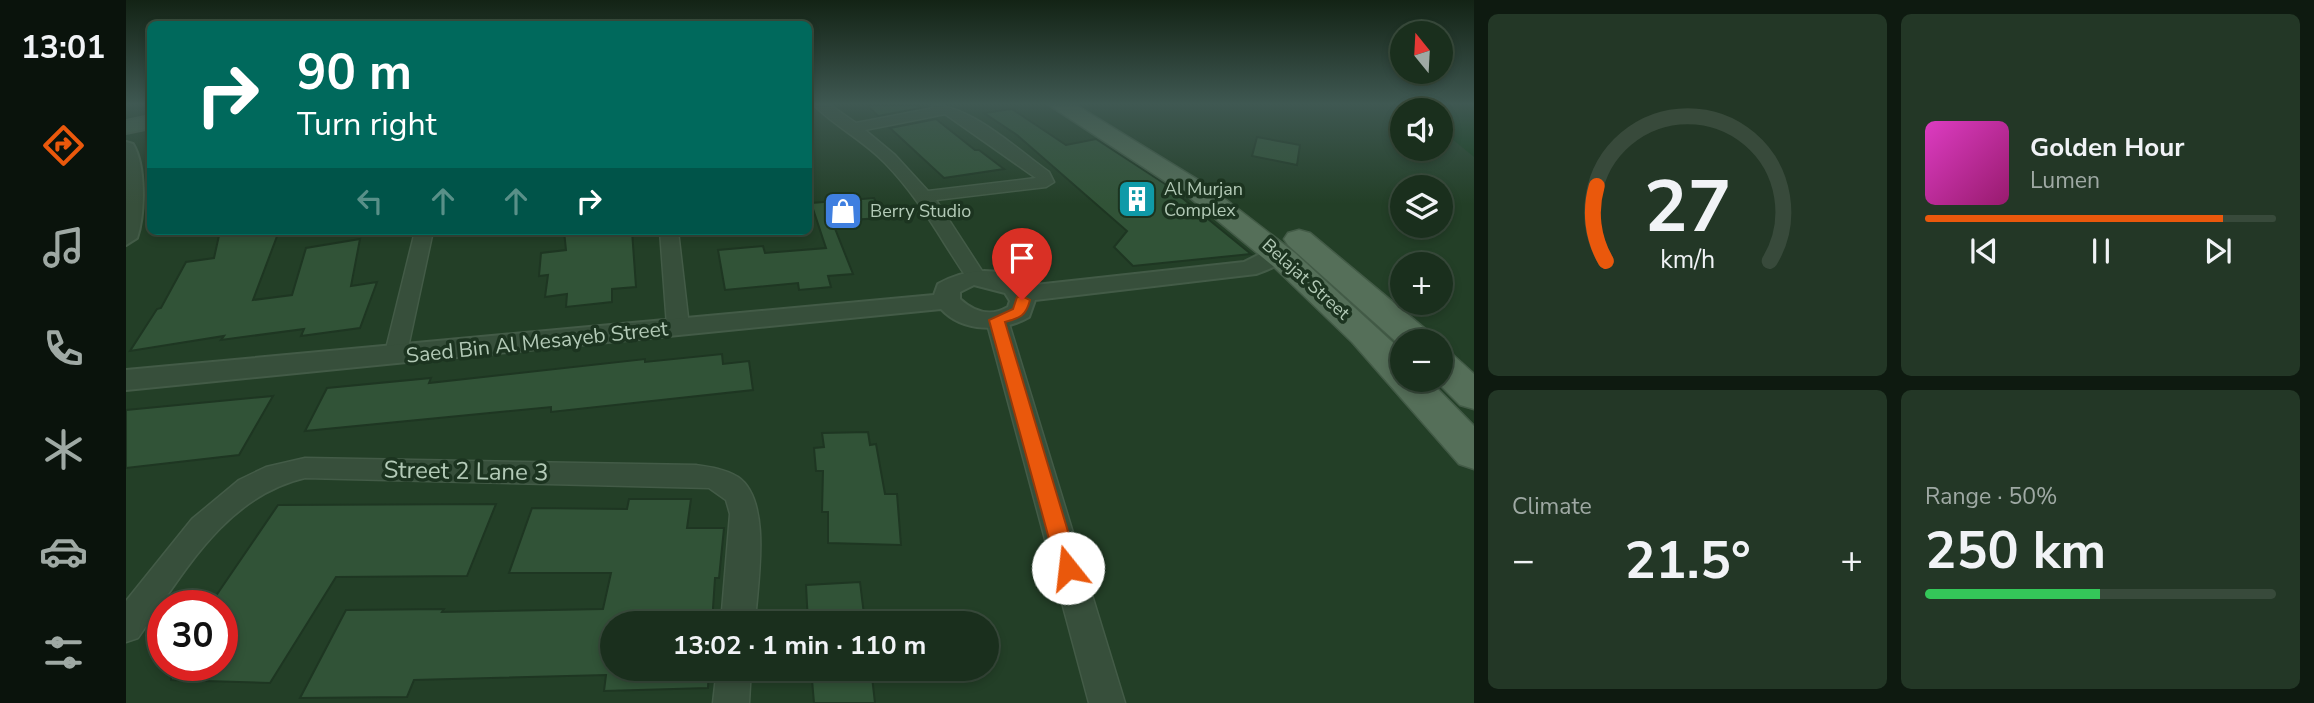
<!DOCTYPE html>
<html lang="en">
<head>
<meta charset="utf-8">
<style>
  :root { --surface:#1a2f1d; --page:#233726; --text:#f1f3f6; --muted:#9fa9a4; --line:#384a3b; --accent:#ea580c }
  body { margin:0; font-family:"Nunito Sans",sans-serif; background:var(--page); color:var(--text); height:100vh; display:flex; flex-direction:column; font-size:26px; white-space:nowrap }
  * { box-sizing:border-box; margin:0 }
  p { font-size:23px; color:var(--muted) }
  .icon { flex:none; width:38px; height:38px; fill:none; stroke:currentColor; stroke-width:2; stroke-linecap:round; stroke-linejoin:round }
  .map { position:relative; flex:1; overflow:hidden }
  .drawer { display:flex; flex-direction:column; gap:14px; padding:14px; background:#0e1a10; width:840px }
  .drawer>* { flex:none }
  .hud { position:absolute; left:21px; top:21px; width:665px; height:214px; border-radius:10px; box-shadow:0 4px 10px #0003,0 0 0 2px var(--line); background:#00695c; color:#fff; overflow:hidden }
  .needle { width:46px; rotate:342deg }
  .controls { position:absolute; left:1264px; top:21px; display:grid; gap:14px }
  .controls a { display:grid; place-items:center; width:63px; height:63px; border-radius:50%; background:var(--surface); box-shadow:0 4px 10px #0003,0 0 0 2px var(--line); font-size:35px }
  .speed { position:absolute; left:21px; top:590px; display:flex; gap:14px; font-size:35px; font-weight:700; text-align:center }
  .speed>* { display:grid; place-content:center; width:91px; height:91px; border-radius:50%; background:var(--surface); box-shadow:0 4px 10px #0003,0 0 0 2px var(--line); line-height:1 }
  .speed .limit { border:10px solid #d22; background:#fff; color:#111 }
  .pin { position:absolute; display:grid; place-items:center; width:60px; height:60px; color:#fff; margin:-72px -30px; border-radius:50% 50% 50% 0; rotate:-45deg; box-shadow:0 0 7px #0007 }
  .pin .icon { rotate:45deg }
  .me { position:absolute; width:77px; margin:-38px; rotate:344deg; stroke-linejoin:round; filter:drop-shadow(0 0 5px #0008) }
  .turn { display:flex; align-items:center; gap:24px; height:147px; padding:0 35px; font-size:32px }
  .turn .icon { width:91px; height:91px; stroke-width:2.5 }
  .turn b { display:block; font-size:49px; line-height:60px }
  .lanes { display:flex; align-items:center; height:66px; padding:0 35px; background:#0003; justify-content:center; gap:35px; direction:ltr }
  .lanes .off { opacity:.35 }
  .big { font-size:52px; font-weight:700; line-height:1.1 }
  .drawer .card { flex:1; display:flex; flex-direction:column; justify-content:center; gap:10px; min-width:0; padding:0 24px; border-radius:10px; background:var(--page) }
  .drawer .dial { align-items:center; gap:0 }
  .dial svg { height:182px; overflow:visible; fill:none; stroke:var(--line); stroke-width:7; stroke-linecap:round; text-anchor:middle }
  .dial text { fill:var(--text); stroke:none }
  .song { display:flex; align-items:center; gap:21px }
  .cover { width:84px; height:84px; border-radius:10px; background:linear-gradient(135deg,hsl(310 70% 55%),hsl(320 70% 35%)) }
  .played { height:7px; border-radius:4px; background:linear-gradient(90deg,var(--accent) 85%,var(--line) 85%) }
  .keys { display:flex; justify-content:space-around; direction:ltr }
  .heat { display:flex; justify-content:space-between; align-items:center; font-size:38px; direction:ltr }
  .charge { height:10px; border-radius:5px; background:linear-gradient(90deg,#34c759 50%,var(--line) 0) }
  .drawer .tiles { flex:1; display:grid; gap:14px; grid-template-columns:repeat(2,1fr) }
  .trip { position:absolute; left:474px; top:611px; width:399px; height:70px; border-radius:35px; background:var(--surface); box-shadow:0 4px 10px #0003,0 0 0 2px var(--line); font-weight:700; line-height:70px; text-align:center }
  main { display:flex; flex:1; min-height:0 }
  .tab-bar { display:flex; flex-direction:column; width:126px; justify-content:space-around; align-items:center; background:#0a130c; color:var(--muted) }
  .tab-bar .icon { width:49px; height:49px }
  .tab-bar .selected { color:var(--accent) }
  .tab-bar b { font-size:32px; color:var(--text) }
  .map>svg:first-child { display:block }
</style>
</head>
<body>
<main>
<nav class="tab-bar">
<b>13:01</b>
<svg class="icon selected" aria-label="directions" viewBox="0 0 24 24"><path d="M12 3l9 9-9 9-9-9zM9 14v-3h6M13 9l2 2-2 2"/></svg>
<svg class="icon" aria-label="music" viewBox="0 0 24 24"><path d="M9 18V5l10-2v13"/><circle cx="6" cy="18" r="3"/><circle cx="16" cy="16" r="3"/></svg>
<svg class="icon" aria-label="phone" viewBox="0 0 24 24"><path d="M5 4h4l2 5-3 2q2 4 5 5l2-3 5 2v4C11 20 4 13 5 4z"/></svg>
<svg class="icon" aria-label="climate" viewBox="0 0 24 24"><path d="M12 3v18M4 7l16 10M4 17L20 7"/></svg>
<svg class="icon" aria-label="car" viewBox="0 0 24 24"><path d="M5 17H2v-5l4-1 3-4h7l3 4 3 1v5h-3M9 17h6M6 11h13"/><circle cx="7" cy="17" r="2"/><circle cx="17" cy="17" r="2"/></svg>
<svg class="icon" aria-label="filters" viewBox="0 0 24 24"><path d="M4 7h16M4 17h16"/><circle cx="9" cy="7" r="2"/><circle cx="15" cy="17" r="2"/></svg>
</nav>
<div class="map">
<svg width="1348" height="703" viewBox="0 0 1348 703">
  <rect width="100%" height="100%" fill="#233f27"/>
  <path fill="#153e1c" d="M1290 105H1348V157L1314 129V110H1293Z"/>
  <g fill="#315337" stroke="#1e3622" stroke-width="2">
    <path d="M741 105H791L795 108 752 116Z"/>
    <path d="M886 109 940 145 970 139 1039 184 1125 254 1007 266 988 247 1001 231 891 135 858 113Z"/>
    <path d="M810 119 849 150H853L878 169 818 178 764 128Z"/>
    <path d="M1131 137 1174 145 1171 165 1126 156Z"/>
    <path d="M748 198 757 218 706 221 727 274 702 276 705 287 673 290 672 283 599 290 592 250 637 246 639 253 700 248 685 203Z"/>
    <path d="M94 231H153L127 300 166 295 180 248 234 239 225 286 251 282 234 328 175 336 178 329 95 340 98 336 4 351 31 309 35 308 60 262 88 258Z"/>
    <path d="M438 231H506L510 287 486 289V302L440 307 441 294 419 297 422 275 413 276 415 253 440 250Z"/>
    <path d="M596 354 597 364 623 361 627 390 425 412V407L179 431 201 388 305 378 303 383 519 359V362Z"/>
    <path d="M147 396 113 455 0 468V410Z"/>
    <path d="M742 432 744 445 750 444 759 494H771L775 545 702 543V512H696L697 471H690L688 448 698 447 696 433Z"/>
    <path d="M503 499H565L561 528H598L593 578H589L586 623H486V668H583L582 688 478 691 480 675 288 680 281 697 174 698 220 610 318 609 316 612 477 609 485 573H383L406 508 501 509Z"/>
    <path d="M370 504 341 576 210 577 144 683 45 680V665H96V606H83L152 505Z"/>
    <path d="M734 582 739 623H682L680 585Z"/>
    <path d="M685 668H745L749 703H688Z"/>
  </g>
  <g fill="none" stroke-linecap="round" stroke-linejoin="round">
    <g stroke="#435b47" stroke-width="3">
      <g id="minor">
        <path d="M688 105H704L730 123 808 108 806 105C844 105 891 149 923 172L928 182 920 187 810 200 860 277 850 283 843 281C814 239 795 200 759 163 737 140 708 126 688 105ZM819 114 910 178 802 191 769 155 739 130Z"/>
        <path d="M289 231H307L280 357 277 362H261L258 357Z"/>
        <path d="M534 231H552L563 326 552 333 541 326Z"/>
        <path d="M871 314 882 320 999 703H963L860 320Z"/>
        <path d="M179 458 570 465C584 467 599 469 612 477 647 501 631 586 629 623H595L604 514 600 500 583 488 179 478C98 497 57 575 12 638L0 642V601L66 519 113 480 140 467Z"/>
        <path d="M591 668H625L623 703H587Z"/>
      </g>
    </g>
    <g stroke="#435b47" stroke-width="4">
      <g id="tertiary">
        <path d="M0 142 7 144C20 165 19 215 11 238L0 245Z"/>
        <path d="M1152 245 1160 247 1164 252C1155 265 1144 269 1130 274L909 300 903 317C877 332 837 333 815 309L0 390V370L808 295 812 284C839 269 874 264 900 286L1118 262ZM848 285 879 293 884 301 882 307C865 317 848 312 834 299V292Z"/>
      </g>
    </g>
    <g stroke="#435b47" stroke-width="4">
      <path id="secondary" d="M24 116V128L0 133V121Z"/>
    </g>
    <g stroke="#435b47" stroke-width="3">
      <g id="primary">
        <path d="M923 105H950L1082 186 1169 253 1276 351V380H1303L1348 426V469L1333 464 1226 342 1147 266 1063 197Z"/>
        <path d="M1173 230 1184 233 1304 333 1309 341H1276V347L1162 245 1158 239 1162 233Z"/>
        <path d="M1314 351 1327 355 1348 374V409L1334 405 1309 380H1314Z"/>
      </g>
    </g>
    <use href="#minor" fill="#374f3b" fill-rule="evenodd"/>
    <use href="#tertiary" fill="#374f3b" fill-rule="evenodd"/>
    <use href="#secondary" fill="#44624b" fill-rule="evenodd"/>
    <use href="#primary" fill="#556f59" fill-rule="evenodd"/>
  </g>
  <linearGradient id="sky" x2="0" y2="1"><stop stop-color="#132315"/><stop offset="0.51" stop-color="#3f5852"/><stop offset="1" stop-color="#3f5852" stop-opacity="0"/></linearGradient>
  <rect width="1348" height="204" fill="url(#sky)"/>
  <path fill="#ea580c" stroke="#983908" stroke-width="2" d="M896 296 904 300C900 316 894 318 879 322L953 568 950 575 942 577 935 575 931 568 863 320 887 309 891 297Z"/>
  <defs>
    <g id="building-square" transform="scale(2.0125)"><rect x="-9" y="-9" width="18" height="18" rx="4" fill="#0f9aa8" stroke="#1c3420"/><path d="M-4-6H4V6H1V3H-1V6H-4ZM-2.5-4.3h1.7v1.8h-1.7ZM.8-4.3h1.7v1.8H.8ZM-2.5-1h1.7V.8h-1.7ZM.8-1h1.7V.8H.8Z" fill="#fff"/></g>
    <g id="shop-square" transform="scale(2.0125)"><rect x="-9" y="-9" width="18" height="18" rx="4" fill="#3f7fe0" stroke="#1c3420"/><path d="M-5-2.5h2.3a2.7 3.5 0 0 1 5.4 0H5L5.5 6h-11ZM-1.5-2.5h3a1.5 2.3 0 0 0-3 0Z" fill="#fff"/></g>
  </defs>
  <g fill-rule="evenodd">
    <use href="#building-square" x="1011" y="199"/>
    <use href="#shop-square" x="717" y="211"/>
  </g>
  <g text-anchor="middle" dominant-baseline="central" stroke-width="7" stroke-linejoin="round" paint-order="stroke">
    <g font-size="18" fill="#b3cab7" stroke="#1c3420" text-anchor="start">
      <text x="1038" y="189">Al Murjan<tspan x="1038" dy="21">Complex</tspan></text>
      <text x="744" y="211">Berry Studio</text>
    </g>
    <g font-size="18" fill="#b3cab7" stroke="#1c3420">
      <text transform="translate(1180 279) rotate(42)">Belajat Street</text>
    </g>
    <g font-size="21" fill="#b3cab7" stroke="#1c3420">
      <text transform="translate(411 342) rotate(-6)">Saed Bin Al Mesayeb Street</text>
    </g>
    <g font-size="24" fill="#b3cab7" stroke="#1c3420">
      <text transform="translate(340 471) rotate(1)">Street 2 Lane 3</text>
    </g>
  </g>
</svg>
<div class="controls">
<a><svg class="needle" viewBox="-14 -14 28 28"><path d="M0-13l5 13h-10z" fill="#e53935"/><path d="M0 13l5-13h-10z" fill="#9fa9a4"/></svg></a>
<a><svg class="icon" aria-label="sound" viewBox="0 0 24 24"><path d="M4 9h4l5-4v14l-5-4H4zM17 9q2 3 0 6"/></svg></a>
<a><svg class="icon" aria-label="layers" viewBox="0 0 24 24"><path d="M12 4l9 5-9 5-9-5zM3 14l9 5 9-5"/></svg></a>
<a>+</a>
<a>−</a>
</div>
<div class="speed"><div class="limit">30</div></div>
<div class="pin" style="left:896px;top:300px;background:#d93025"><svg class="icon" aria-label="arrive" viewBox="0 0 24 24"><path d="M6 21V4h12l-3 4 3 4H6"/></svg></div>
<svg class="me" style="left:942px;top:568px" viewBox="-20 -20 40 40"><circle r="19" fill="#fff"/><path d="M0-13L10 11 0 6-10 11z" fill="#ea580c"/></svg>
<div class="trip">13:02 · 1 min · 110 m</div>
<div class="hud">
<div class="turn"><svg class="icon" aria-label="right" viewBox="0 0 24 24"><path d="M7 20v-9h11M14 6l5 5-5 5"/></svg><div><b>90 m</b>Turn right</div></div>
<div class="lanes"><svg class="icon off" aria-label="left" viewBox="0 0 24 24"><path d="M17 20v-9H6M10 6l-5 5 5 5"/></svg><svg class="icon off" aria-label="ahead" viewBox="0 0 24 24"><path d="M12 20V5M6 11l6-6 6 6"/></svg><svg class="icon off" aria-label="ahead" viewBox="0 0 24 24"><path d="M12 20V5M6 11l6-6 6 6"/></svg><svg class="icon" aria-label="right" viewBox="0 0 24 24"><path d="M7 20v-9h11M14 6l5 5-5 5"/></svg></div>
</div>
</div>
<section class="drawer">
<div class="tiles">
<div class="card dial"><svg viewBox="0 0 100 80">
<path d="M14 69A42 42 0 1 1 86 69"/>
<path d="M14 69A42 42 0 0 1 10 36" stroke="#ea580c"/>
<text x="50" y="56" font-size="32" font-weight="700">27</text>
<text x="50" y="72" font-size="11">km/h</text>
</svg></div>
<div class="card">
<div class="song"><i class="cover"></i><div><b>Golden Hour</b><p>Lumen</p></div></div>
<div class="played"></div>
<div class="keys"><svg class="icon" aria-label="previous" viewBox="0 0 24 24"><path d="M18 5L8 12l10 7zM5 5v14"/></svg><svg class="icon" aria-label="pause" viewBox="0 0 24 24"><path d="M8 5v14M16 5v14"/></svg><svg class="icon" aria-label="next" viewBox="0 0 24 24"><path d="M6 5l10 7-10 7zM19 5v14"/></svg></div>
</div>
<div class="card"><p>Climate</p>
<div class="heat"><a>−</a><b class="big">21.5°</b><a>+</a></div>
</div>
<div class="card"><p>Range · 50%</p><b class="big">250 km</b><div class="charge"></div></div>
</div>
</section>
</main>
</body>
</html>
